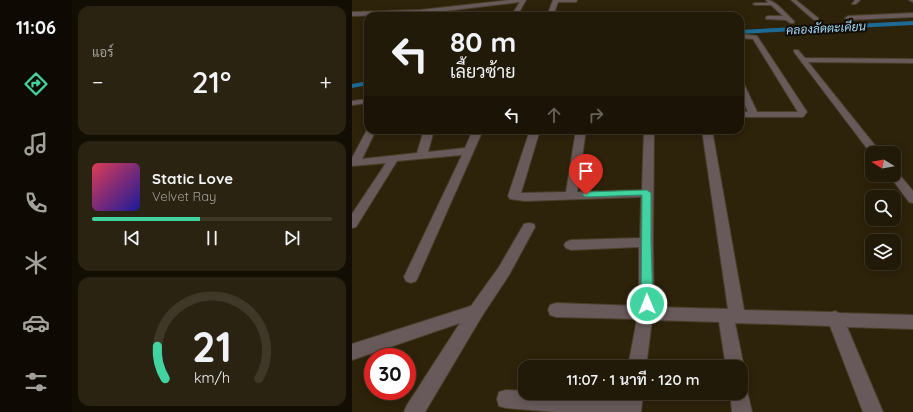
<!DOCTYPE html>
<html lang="th">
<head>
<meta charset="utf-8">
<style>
  :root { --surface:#221a08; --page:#2a2312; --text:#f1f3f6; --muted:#a2a19c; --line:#3f3829; --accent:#41d4a1 }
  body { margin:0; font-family:Quicksand,Sarabun,sans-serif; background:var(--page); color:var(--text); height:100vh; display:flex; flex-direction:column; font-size:15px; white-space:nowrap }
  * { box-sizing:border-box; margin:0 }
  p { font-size:13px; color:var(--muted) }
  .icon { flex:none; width:22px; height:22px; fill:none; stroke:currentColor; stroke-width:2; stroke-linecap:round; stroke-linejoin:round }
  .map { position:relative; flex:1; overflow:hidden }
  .drawer { display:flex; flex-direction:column; gap:6px; padding:6px; background:#130e04; width:280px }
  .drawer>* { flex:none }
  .top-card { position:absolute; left:12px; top:12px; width:380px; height:122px; border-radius:12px; box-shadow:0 2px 10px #0003,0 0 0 1px var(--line); background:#221a08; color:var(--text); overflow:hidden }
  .needle { width:26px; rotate:281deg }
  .fabs { position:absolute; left:513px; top:146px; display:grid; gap:8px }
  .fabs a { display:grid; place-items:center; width:36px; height:36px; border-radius:8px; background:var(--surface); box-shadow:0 2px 10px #0003,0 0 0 1px var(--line); font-size:20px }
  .speed { position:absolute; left:12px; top:348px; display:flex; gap:8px; font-size:20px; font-weight:700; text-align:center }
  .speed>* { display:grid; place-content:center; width:52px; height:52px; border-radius:50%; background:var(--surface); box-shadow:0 2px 10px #0003,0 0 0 1px var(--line); line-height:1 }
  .speed .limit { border:6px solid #d22; background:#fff; color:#111 }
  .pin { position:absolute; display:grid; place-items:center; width:34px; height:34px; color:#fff; margin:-41px -17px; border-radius:50% 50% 50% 0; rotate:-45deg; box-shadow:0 0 4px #0007 }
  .pin .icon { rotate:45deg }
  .me { position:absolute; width:44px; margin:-22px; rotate:359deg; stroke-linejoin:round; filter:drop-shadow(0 0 3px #0008) }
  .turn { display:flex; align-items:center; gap:14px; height:84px; padding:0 20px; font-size:18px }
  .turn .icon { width:52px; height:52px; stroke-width:2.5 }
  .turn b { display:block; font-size:28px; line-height:34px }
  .lanes { display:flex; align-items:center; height:38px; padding:0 20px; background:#0003; justify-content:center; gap:20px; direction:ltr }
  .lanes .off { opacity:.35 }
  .big { font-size:30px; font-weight:600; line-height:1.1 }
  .drawer .widget { flex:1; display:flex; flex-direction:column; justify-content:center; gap:6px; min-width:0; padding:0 14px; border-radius:12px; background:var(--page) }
  .drawer .dial { align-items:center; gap:0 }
  .dial svg { height:104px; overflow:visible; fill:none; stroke:var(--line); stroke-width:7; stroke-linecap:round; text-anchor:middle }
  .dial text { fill:var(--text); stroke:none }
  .song { display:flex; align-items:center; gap:12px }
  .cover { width:48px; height:48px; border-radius:6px; background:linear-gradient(135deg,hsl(350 70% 55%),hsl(240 70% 35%)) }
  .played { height:4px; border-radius:2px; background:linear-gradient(90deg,var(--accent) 45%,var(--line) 45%) }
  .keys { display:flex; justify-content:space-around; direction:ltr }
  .heat { display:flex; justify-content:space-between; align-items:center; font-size:22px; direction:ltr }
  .trip { position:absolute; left:166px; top:360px; width:230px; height:40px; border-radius:12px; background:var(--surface); box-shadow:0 2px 10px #0003,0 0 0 1px var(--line); font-weight:600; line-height:40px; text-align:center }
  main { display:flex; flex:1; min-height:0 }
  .tabs { display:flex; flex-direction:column; width:72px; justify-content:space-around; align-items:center; background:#0e0a03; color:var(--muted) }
  .tabs .icon { width:28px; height:28px }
  .tabs .selected { color:var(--accent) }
  .tabs b { font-size:18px; color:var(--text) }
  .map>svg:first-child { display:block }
</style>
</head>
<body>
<main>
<nav class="tabs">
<b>11:06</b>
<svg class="icon selected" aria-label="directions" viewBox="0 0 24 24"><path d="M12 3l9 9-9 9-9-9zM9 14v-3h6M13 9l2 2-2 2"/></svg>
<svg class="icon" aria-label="music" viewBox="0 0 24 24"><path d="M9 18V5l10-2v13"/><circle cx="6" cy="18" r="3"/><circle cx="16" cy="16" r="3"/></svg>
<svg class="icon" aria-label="phone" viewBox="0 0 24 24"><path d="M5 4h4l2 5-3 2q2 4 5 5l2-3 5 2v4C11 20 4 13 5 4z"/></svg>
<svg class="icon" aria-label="climate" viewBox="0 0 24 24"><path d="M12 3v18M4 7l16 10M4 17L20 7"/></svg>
<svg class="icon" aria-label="car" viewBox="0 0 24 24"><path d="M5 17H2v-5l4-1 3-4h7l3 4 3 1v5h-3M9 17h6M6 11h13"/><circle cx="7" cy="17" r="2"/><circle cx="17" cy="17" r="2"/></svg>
<svg class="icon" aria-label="filters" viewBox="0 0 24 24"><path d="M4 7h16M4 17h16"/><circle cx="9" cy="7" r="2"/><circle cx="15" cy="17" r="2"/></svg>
</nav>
<section class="drawer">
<div class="widget"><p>แอร์</p>
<div class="heat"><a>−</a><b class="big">21°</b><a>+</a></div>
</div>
<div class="widget">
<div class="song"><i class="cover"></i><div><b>Static Love</b><p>Velvet Ray</p></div></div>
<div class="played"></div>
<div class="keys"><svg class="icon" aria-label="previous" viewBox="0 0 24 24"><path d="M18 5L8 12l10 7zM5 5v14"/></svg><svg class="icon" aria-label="pause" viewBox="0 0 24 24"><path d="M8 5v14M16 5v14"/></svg><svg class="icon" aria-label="next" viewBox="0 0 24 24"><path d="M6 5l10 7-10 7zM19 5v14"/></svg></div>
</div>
<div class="widget dial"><svg viewBox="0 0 100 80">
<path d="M14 69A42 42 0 1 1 86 69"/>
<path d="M14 69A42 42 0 0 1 8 44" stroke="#41d4a1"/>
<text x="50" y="56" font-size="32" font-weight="700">21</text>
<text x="50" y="72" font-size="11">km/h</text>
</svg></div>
</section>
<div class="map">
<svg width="561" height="412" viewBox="0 0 561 412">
  <rect width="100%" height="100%" fill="#2d220a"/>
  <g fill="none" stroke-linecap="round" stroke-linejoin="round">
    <g fill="#1d6b95" fill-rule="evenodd">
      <path d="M561 21V25L388 34V30Z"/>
      <path d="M16 81V85L0 88V84Z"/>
    </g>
    <g stroke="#493f28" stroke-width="2">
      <g id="minor">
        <path d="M159 0H174L165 16H159L168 2 68 14 0 16V12L68 10Z"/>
        <path d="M201 0H225V1L223 2H206L201 16H195Z"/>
        <path d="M414 0C424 0 434 14 442 21V23H438L434 20 414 19V17L416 16H431L419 5H403L401 4 403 3H416Z"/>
        <path d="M439 0H444L466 18V20H462Z"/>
        <path d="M503 0H508L504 4H500Z"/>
        <path d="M557 0H561V2Z"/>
        <path d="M561 13V17L496 20 493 18 496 16Z"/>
        <path d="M388 34 405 36 455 112 451 117H388V111L396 112 388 93V82L392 84 405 112H446L401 39 388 38Z"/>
        <path d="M442 50H446L453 58 561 59V63L456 62 529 153H520V155L442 52Z"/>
        <path d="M16 99V103L0 105V101Z"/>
        <path d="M16 128V130H24L10 159 65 153 72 130H82L76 152 113 148 121 130H131L66 277 64 281 59 283 54 281 52 277 110 155 45 161 4 227 0 228V214L34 163 0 166V158Z"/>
        <path d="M178 130H188L169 193 214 192 224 130H234L225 192 290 190 292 130H302L301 242 302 307 376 309 350 130H360L392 310 480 312 483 311 487 313 561 315V329L495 327 531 412H511L478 326 383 323 392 367 389 373V367H374L367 322 300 320 294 367H276L285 319 204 317 198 315 196 310 198 305 204 303 287 306V247L219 250 214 248 212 245 214 242 219 240 288 238 289 197 173 201 158 199 156 196Z"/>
        <path d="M542 172 546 173 561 191V203L557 202 537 175H542Z"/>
        <path d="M177 223 182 224 183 227 157 275 130 316 73 412H52L55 405 108 323 0 360V344L119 306 147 267 172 224Z"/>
        <path d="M389 385 394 386 400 412H380L378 393H389Z"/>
        <path d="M154 390 173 391V393H202L272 398 273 393H291L289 412H204L154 408 147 406 145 399 147 392Z"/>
      </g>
    </g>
    <use href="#minor" fill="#685a5b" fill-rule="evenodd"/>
  </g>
  <path fill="#41d4a1" stroke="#2a8a69" d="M295 190 299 193V242L301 304 299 307 295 309 291 307 289 304 290 195 234 197 230 195 234 192Z"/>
  <g text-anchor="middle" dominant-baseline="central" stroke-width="4" stroke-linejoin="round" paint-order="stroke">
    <g font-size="12" font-style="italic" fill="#a2daff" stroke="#110c04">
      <text transform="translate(474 28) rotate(-3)">คลองลัดตะเคียน</text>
    </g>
  </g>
</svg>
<div class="fabs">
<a><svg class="needle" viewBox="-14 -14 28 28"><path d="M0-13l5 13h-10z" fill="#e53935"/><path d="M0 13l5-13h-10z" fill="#a2a19c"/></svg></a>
<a><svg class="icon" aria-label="search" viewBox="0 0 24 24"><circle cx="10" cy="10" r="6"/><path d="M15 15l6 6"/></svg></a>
<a><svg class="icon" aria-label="layers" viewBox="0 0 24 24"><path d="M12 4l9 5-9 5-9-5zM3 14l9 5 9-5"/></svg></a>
</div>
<div class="speed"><div class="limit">30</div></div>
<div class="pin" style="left:234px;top:195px;background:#d93025"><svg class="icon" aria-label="arrive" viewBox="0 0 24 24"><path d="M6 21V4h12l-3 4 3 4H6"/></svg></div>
<svg class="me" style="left:295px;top:304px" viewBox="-20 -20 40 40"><circle r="17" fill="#41d4a1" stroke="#fff" stroke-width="3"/><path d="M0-11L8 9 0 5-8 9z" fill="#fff"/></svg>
<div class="trip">11:07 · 1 นาที · 120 m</div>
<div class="top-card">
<div class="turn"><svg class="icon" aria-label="left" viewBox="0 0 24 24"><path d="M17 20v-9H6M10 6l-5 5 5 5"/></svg><div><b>80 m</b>เลี้ยวซ้าย</div></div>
<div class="lanes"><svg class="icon" aria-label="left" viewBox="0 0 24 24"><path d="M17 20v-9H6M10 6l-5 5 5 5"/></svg><svg class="icon off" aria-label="ahead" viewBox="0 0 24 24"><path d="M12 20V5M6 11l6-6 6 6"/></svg><svg class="icon off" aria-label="right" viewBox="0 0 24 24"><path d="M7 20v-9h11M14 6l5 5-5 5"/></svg></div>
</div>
</div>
</main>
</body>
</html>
